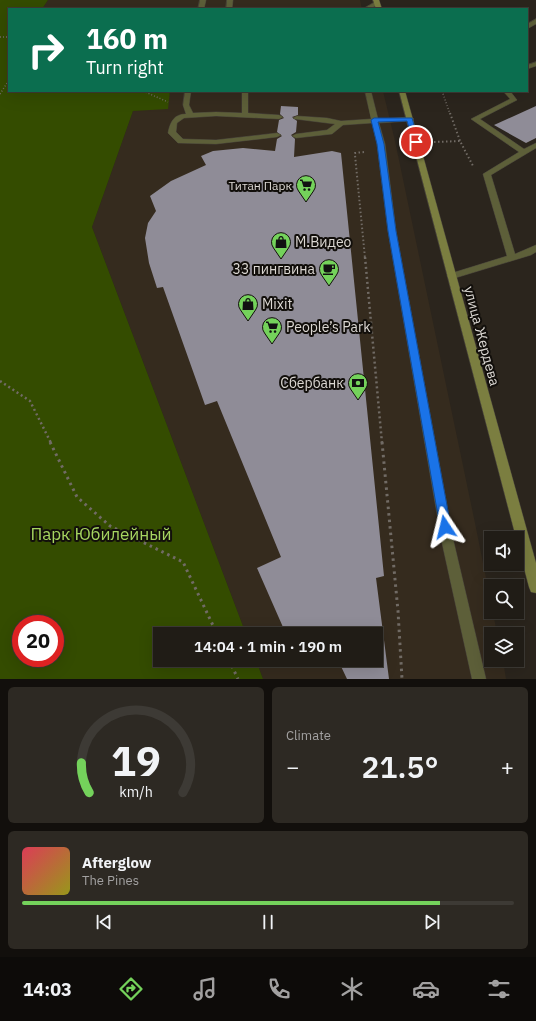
<!DOCTYPE html>
<html lang="en">
<head>
<meta charset="utf-8">
<style>
  :root { --surface:#201c16; --page:#2d2923; --text:#f1f3f6; --muted:#a2a1a1; --line:#3d3a35; --accent:#74d25b }
  body { margin:0; font-family:"IBM Plex Sans",sans-serif; background:var(--page); color:var(--text); height:100vh; display:flex; flex-direction:column; font-size:15px; white-space:nowrap }
  * { box-sizing:border-box; margin:0 }
  p { font-size:13px; color:var(--muted) }
  .icon { flex:none; width:22px; height:22px; fill:none; stroke:currentColor; stroke-width:2; stroke-linecap:round; stroke-linejoin:round }
  .map { position:relative; height:679px; overflow:hidden }
  .panel { display:flex; flex-direction:column; gap:8px; padding:8px; background:#120f0c; flex:1 }
  .panel>* { flex:none }
  .hud { position:absolute; left:8px; top:8px; width:520px; height:84px; border-radius:0px; box-shadow:0 4px 16px #0002,0 0 0 1px var(--line); background:#0b6e4f; color:#fff; overflow:hidden }
  .controls { position:absolute; left:484px; top:531px; display:grid; gap:8px }
  .controls a { display:grid; place-items:center; width:40px; height:40px; border-radius:0px; background:var(--surface); box-shadow:0 4px 16px #0002,0 0 0 1px var(--line); font-size:20px }
  .speed { position:absolute; left:12px; top:615px; display:flex; gap:8px; font-size:20px; font-weight:700; text-align:center }
  .speed>* { display:grid; place-content:center; width:52px; height:52px; border-radius:50%; background:var(--surface); box-shadow:0 4px 16px #0002,0 0 0 1px var(--line); line-height:1 }
  .speed .limit { border:6px solid #d22; background:#fff; color:#111 }
  .pin { position:absolute; display:grid; place-items:center; width:34px; height:34px; color:#fff; margin:-17px; border:2px solid #fff; border-radius:50%; box-shadow:0 1px 4px #0007 }
  .me { position:absolute; width:44px; margin:-22px; rotate:350deg; stroke-linejoin:round; filter:drop-shadow(0 0 3px #0008) }
  .turn { display:flex; align-items:center; gap:14px; height:84px; padding:0 12px; font-size:18px }
  .turn .icon { width:52px; height:52px; stroke-width:2.5 }
  .turn b { display:block; font-size:28px; line-height:34px }
  .big { font-size:30px; font-weight:600; line-height:1.1 }
  .panel .tile { flex:1; display:flex; flex-direction:column; justify-content:center; gap:6px; min-width:0; padding:0 14px; border-radius:6px; background:var(--page) }
  .panel .dial { align-items:center; gap:0 }
  .dial svg { height:104px; overflow:visible; fill:none; stroke:var(--line); stroke-width:7; stroke-linecap:round; text-anchor:middle }
  .dial text { fill:var(--text); stroke:none }
  .song { display:flex; align-items:center; gap:12px }
  .cover { width:48px; height:48px; border-radius:6px; background:linear-gradient(135deg,hsl(350 70% 55%),hsl(60 70% 35%)) }
  .played { height:4px; border-radius:2px; background:linear-gradient(90deg,var(--accent) 85%,var(--line) 85%) }
  .keys { display:flex; justify-content:space-around; direction:ltr }
  .heat { display:flex; justify-content:space-between; align-items:center; font-size:22px; direction:ltr }
  .panel .tiles { flex:1; display:grid; gap:8px; grid-template-columns:1fr 1fr }
  .tile:last-child { grid-column:span 2 }
  .trip { position:absolute; left:153px; top:627px; width:230px; height:40px; border-radius:0px; background:var(--surface); box-shadow:0 4px 16px #0002,0 0 0 1px var(--line); font-weight:600; line-height:40px; text-align:center }
  .tab-bar { display:flex; height:64px; justify-content:space-around; align-items:center; background:#0d0b09; color:var(--muted) }
  .tab-bar .icon { width:28px; height:28px }
  .tab-bar .active { color:var(--accent) }
  .tab-bar b { font-size:18px; color:var(--text) }
  .map>svg:first-child { display:block }
</style>
</head>
<body>
<div class="map">
<svg width="536" height="679" viewBox="0 0 536 679">
  <rect width="100%" height="100%" fill="#2b251d"/>
  <g fill="#352b1e">
    <path d="M48 0H360L362 9H42Z"/>
    <path d="M170 91H383L395 141 475 523 491 603V612H493L497 634H491V660H503L506 679H263L256 660H376V634H246L92 227 133 111 168 102Z"/>
  </g>
  <path fill="#344c00" fill-rule="evenodd" d="M0 0H48L42 9H9V91H170L168 109 133 111 92 227 246 634H160V660H256L263 679H0ZM21 624H55V658H21Z"/>
  <g fill="#8f8c97">
    <path d="M281 106 298 107V115L292 117 297 121 296 132 291 135 295 139 294 157 332 151 341 153 384 576 376 578 389 679H347L338 660H376V634H286L257 568 281 557 217 401 205 405 163 287 157 288 149 263 145 238 148 223 156 211 150 196 171 181 206 165 201 156 213 151 243 148 275 151 277 139 282 136 277 132 279 120 284 118 280 114Z"/>
    <path d="M536 106V138L526 143 494 125Z"/>
  </g>
  <g fill="none" stroke-linecap="round" stroke-linejoin="round">
    <g stroke="#47423a" stroke-width="1">
      <g id="service">
        <path d="M200 0H206L204 9H198Z"/>
        <path d="M227 0H233L232 9H226Z"/>
        <path d="M375 2 380 3 370 9H363Z"/>
        <path d="M536 19V24L527 29V24Z"/>
        <path d="M536 62V66L527 69V65Z"/>
        <path d="M185 91H191L189 105 193 113 216 112 242 113V91H248V113L279 115 283 117 279 119 216 116 184 118 177 123 176 132 183 139 216 140 277 133 281 135 277 137 216 144 178 143 168 133C170 122 174 114 186 114L183 105Z"/>
        <path d="M365 91H371L378 119 410 117 414 119 410 121 379 123 385 144 396 231 454 543 486 679H472L442 543 388 231 377 144 372 123 343 125 332 134 296 138 292 136 296 134 327 130 335 124 295 119 293 118 297 116 327 118 341 121 371 119Z"/>
        <path d="M503 91H510L517 100 480 119 524 149 536 143V148L491 175 515 254 536 245V252L531 255 455 278H449L447 276 449 274 507 256 483 174 519 152 471 119 510 99Z"/>
      </g>
    </g>
    <g stroke="#47423a" stroke-width="1">
      <g id="secondary">
        <path d="M373 0H379L382 9H376Z"/>
        <path d="M399 91H405L536 563V593L531 592 529 587Z"/>
      </g>
    </g>
    <g stroke="#716b65" stroke-width="1.5" stroke-dasharray="1 2" stroke-linecap="butt">
      <path d="M0 37H9"/>
      <path d="M143 91 168 102"/>
      <path d="M442 91 450 114"/>
      <path d="M0 94 9 80"/>
    </g>
    <g stroke="#716b65" stroke-width="2" stroke-dasharray="1.5 2.5" stroke-linecap="butt">
      <path d="M450 113 460 141"/>
      <path d="M434 142 460 141 473 166"/>
      <path d="M364 152 355 153V155L365 258"/>
    </g>
    <g stroke="#716b65" stroke-width="2.5" stroke-dasharray="2 3" stroke-linecap="butt">
      <path d="M365 257 382 443"/>
      <path d="M0 381 30 401 51 443"/>
    </g>
    <g stroke="#716b65" stroke-width="3" stroke-dasharray="2.5 4" stroke-linecap="butt">
      <path d="M50 442 77 497 110 526 183 562 217 634"/>
      <path d="M382 442 398 611 402 679"/>
      <path d="M229 660 238 679"/>
    </g>
    <use href="#service" fill="#5d5f39" fill-rule="evenodd"/>
    <use href="#secondary" fill="#7b7e40" fill-rule="evenodd"/>
  </g>
  <path fill="#1a73e8" stroke="#114b97" d="M412 118 419 142 416 144 413 142 407 121 378 122 384 144 396 231 451 527 449 531 445 533 441 531 440 527 388 231 377 144 371 120 374 118Z"/>
  <defs>
    <g id="supermarket-pin" transform="scale(1)"><path d="M0 17L-7.5 6A9.5 9.5 0 1 1 7.5 6Z" fill="#74d25b" stroke="#120f0b"/><path d="M-6-5.5h2.5l.6 2H6L4.5 2H-2.5L-4.4-4H-6ZM-1.5 3.2a1.3 1.3 0 1 0 .1 0ZM3 3.2a1.3 1.3 0 1 0 .1 0Z" fill="#111"/></g>
    <g id="shop-pin" transform="scale(1)"><path d="M0 17L-7.5 6A9.5 9.5 0 1 1 7.5 6Z" fill="#74d25b" stroke="#120f0b"/><path d="M-5-2.5h2.3a2.7 3.5 0 0 1 5.4 0H5L5.5 6h-11ZM-1.5-2.5h3a1.5 2.3 0 0 0-3 0Z" fill="#111"/></g>
    <g id="cafe-pin" transform="scale(1)"><path d="M0 17L-7.5 6A9.5 9.5 0 1 1 7.5 6Z" fill="#74d25b" stroke="#120f0b"/><path d="M-5.5-4.5H6V0H3Q3 3.5 0 3.5H-2.5Q-5.5 3.5-5.5 0ZM3-3.2v2h1.7v-2ZM-6 4.5H4V6H-6Z" fill="#111"/></g>
    <g id="bank-pin" transform="scale(1)"><path d="M0 17L-7.5 6A9.5 9.5 0 1 1 7.5 6Z" fill="#74d25b" stroke="#120f0b"/><path d="M-6-4H6V4H-6ZM0-2.3a2.3 2.3 0 1 0 0 4.6a2.3 2.3 0 1 0 0-4.6Z" fill="#111"/></g>
  </defs>
  <g fill-rule="evenodd">
    <use href="#supermarket-pin" x="306" y="185"/>
    <use href="#shop-pin" x="281" y="242"/>
    <use href="#cafe-pin" x="329" y="269"/>
    <use href="#shop-pin" x="248" y="304"/>
    <use href="#supermarket-pin" x="272" y="327"/>
    <use href="#bank-pin" x="358" y="383"/>
  </g>
  <g text-anchor="middle" dominant-baseline="central" stroke-width="4" stroke-linejoin="round" paint-order="stroke">
    <g font-size="12" fill="#dcd8d3" stroke="#120f0b" text-anchor="end">
      <text x="292" y="185">Титан Парк</text>
    </g>
    <g font-size="14" fill="#dcd8d3" stroke="#120f0b" text-anchor="start">
      <text x="295" y="242">М.Видео</text>
      <text x="315" y="269" text-anchor="end">33 пингвина</text>
      <text x="262" y="304">Mixit</text>
      <text x="286" y="327">People’s Park</text>
      <text x="344" y="383" text-anchor="end">Сбербанк</text>
    </g>
    <g font-size="14" fill="#dcd8d3" stroke="#120f0b">
      <text transform="translate(482 336) rotate(75)">улица Жердева</text>
    </g>
    <g font-size="17" fill="#a6d560" stroke="#120f0b">
      <text x="101" y="534">Парк Юбилейный</text>
    </g>
  </g>
</svg>
<div class="controls">
<a><svg class="icon" aria-label="sound" viewBox="0 0 24 24"><path d="M4 9h4l5-4v14l-5-4H4zM17 9q2 3 0 6"/></svg></a>
<a><svg class="icon" aria-label="search" viewBox="0 0 24 24"><circle cx="10" cy="10" r="6"/><path d="M15 15l6 6"/></svg></a>
<a><svg class="icon" aria-label="layers" viewBox="0 0 24 24"><path d="M12 4l9 5-9 5-9-5zM3 14l9 5 9-5"/></svg></a>
</div>
<div class="speed"><div class="limit">20</div></div>
<div class="pin" style="left:416px;top:142px;background:#d93025"><svg class="icon" aria-label="arrive" viewBox="0 0 24 24"><path d="M6 21V4h12l-3 4 3 4H6"/></svg></div>
<svg class="me" style="left:445px;top:527px" viewBox="-20 -20 40 40"><path d="M0-17L14 15 0 8-14 15z" fill="#1a73e8" stroke="#fff" stroke-width="4"/></svg>
<div class="trip">14:04 · 1 min · 190 m</div>
<div class="hud">
<div class="turn"><svg class="icon" aria-label="right" viewBox="0 0 24 24"><path d="M7 20v-9h11M14 6l5 5-5 5"/></svg><div><b>160 m</b>Turn right</div></div>
</div>
</div>
<section class="panel">
<div class="tiles">
<div class="tile dial"><svg viewBox="0 0 100 80">
<path d="M14 69A42 42 0 1 1 86 69"/>
<path d="M14 69A42 42 0 0 1 8 46" stroke="#74d25b"/>
<text x="50" y="56" font-size="32" font-weight="700">19</text>
<text x="50" y="72" font-size="11">km/h</text>
</svg></div>
<div class="tile"><p>Climate</p>
<div class="heat"><a>−</a><b class="big">21.5°</b><a>+</a></div>
</div>
<div class="tile">
<div class="song"><i class="cover"></i><div><b>Afterglow</b><p>The Pines</p></div></div>
<div class="played"></div>
<div class="keys"><svg class="icon" aria-label="previous" viewBox="0 0 24 24"><path d="M18 5L8 12l10 7zM5 5v14"/></svg><svg class="icon" aria-label="pause" viewBox="0 0 24 24"><path d="M8 5v14M16 5v14"/></svg><svg class="icon" aria-label="next" viewBox="0 0 24 24"><path d="M6 5l10 7-10 7zM19 5v14"/></svg></div>
</div>
</div>
</section>
<nav class="tab-bar">
<b>14:03</b>
<svg class="icon active" aria-label="directions" viewBox="0 0 24 24"><path d="M12 3l9 9-9 9-9-9zM9 14v-3h6M13 9l2 2-2 2"/></svg>
<svg class="icon" aria-label="music" viewBox="0 0 24 24"><path d="M9 18V5l10-2v13"/><circle cx="6" cy="18" r="3"/><circle cx="16" cy="16" r="3"/></svg>
<svg class="icon" aria-label="phone" viewBox="0 0 24 24"><path d="M5 4h4l2 5-3 2q2 4 5 5l2-3 5 2v4C11 20 4 13 5 4z"/></svg>
<svg class="icon" aria-label="climate" viewBox="0 0 24 24"><path d="M12 3v18M4 7l16 10M4 17L20 7"/></svg>
<svg class="icon" aria-label="car" viewBox="0 0 24 24"><path d="M5 17H2v-5l4-1 3-4h7l3 4 3 1v5h-3M9 17h6M6 11h13"/><circle cx="7" cy="17" r="2"/><circle cx="17" cy="17" r="2"/></svg>
<svg class="icon" aria-label="filters" viewBox="0 0 24 24"><path d="M4 7h16M4 17h16"/><circle cx="9" cy="7" r="2"/><circle cx="15" cy="17" r="2"/></svg>
</nav>
</body>
</html>
